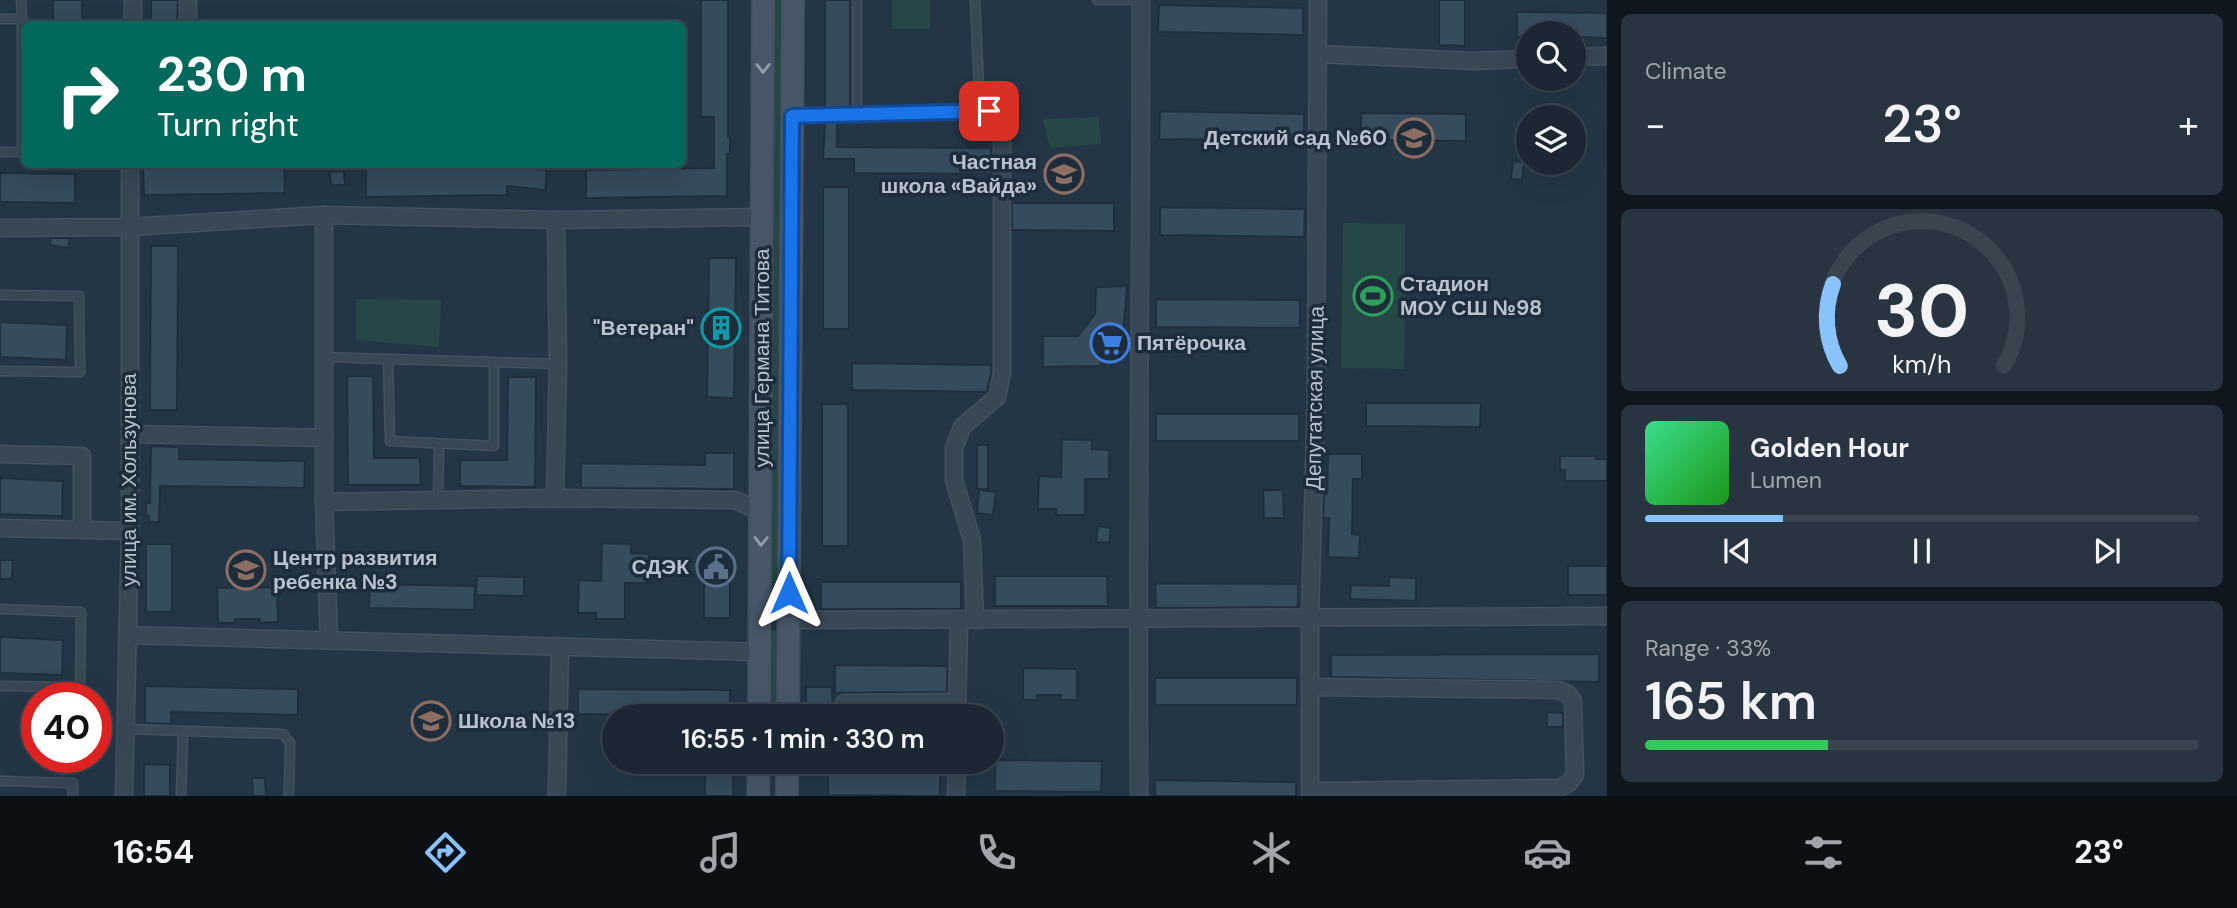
<!DOCTYPE html>
<html lang="en">
<head>
<meta charset="utf-8">
<style>
  :root { --surface:#1b2834; --page:#283440; --text:#f1f3f6; --muted:#a0a6ac; --line:#39444f; --accent:#8bc3ff }
  body { margin:0; font-family:"DM Sans",sans-serif; background:var(--page); color:var(--text); height:100vh; display:flex; flex-direction:column; font-size:26px; white-space:nowrap }
  * { box-sizing:border-box; margin:0 }
  p { font-size:23px; color:var(--muted) }
  .icon { flex:none; width:38px; height:38px; fill:none; stroke:currentColor; stroke-width:2; stroke-linecap:round; stroke-linejoin:round }
  .map { position:relative; flex:1; overflow:hidden }
  .details { display:flex; flex-direction:column; gap:14px; padding:14px; background:#0f161d; width:630px }
  .details>* { flex:none }
  .top-card { position:absolute; left:21px; top:21px; width:665px; height:147px; border-radius:10px; box-shadow:0 7px 28px #0002,0 0 0 2px var(--line); background:#00695c; color:#fff; overflow:hidden }
  .controls { position:absolute; left:1516px; top:21px; display:grid; gap:14px }
  .controls a { display:grid; place-items:center; width:70px; height:70px; border-radius:50%; background:var(--surface); box-shadow:0 7px 28px #0002,0 0 0 2px var(--line); font-size:35px }
  .speed { position:absolute; left:21px; top:682px; display:flex; gap:14px; font-size:35px; font-weight:700; text-align:center }
  .speed>* { display:grid; place-content:center; width:91px; height:91px; border-radius:50%; background:var(--surface); box-shadow:0 7px 28px #0002,0 0 0 2px var(--line); line-height:1 }
  .speed .limit { border:10px solid #d22; background:#fff; color:#111 }
  .pin { position:absolute; display:grid; place-items:center; width:60px; height:60px; color:#fff; margin:-30px; border-radius:14px; box-shadow:0 4px 10px #0006 }
  .me { position:absolute; width:77px; margin:-38px; rotate:0deg; stroke-linejoin:round; filter:drop-shadow(0 0 5px #0008) }
  .turn { display:flex; align-items:center; gap:24px; height:147px; padding:0 21px; font-size:32px }
  .turn .icon { width:91px; height:91px; stroke-width:2.5 }
  .turn b { display:block; font-size:49px; line-height:60px }
  .big { font-size:52px; font-weight:600; line-height:1.1 }
  .details .widget { flex:1; display:flex; flex-direction:column; justify-content:center; gap:10px; min-width:0; padding:0 24px; border-radius:10px; background:var(--page) }
  .details .dial { align-items:center; gap:0 }
  .dial svg { height:182px; overflow:visible; fill:none; stroke:var(--line); stroke-width:7; stroke-linecap:round; text-anchor:middle }
  .dial text { fill:var(--text); stroke:none }
  .song { display:flex; align-items:center; gap:21px }
  .cover { width:84px; height:84px; border-radius:10px; background:linear-gradient(135deg,hsl(150 70% 55%),hsl(120 70% 35%)) }
  .played { height:7px; border-radius:4px; background:linear-gradient(90deg,var(--accent) 25%,var(--line) 25%) }
  .keys { display:flex; justify-content:space-around; direction:ltr }
  .heat { display:flex; justify-content:space-between; align-items:center; font-size:38px; direction:ltr }
  .charge { height:10px; border-radius:5px; background:linear-gradient(90deg,#34c759 33%,var(--line) 0) }
  .trip { position:absolute; left:602px; top:704px; width:402px; height:70px; border-radius:35px; background:var(--surface); box-shadow:0 7px 28px #0002,0 0 0 2px var(--line); font-weight:600; line-height:70px; text-align:center }
  .tab-bar { display:flex; height:112px; justify-content:space-around; align-items:center; background:#0b1015; color:var(--muted) }
  .tab-bar .icon { width:49px; height:49px }
  .tab-bar .current { color:var(--accent) }
  .tab-bar b { font-size:32px; color:var(--text) }
  main { display:flex; flex:1; min-height:0 }
  .map>svg:first-child { display:block }
</style>
</head>
<body>
<main>
<div class="map">
<svg width="1607" height="796" viewBox="0 0 1607 796">
  <rect width="100%" height="100%" fill="#243646"/>
  <g fill="#274647">
    <path d="M768 0H784L781 611 765 610Z"/>
    <rect x="892" y="0" width="38" height="29"/>
    <path d="M1099 117 1101 144 1050 148 1043 119Z"/>
    <path d="M1343 223 1405 224 1404 369 1341 368Z"/>
    <path d="M356 299 441 300 439 347 356 340Z"/>
    <path d="M765 630 780 631 778 716H764Z"/>
  </g>
  <g fill="#364b5c" stroke="#202f3d" stroke-width="2">
    <rect x="53" y="0" width="29" height="24"/>
    <path d="M151 0H178L177 24H151Z"/>
    <path d="M701 0H728V137H730V154H727V196L586 198V170L714 168V117H701Z"/>
    <path d="M825 0H850V108L825 109Z"/>
    <path d="M1439 0H1465V46L1439 45Z"/>
    <path d="M1159 5 1303 8V35L1158 32Z"/>
    <path d="M1517 12 1607 13V38L1573 37V33H1528V37H1517Z"/>
    <path d="M1160 111 1304 114V141L1159 139Z"/>
    <path d="M1361 113 1466 114V141L1361 140Z"/>
    <path d="M837 121V147L991 148V174L854 173V159H823L825 122Z"/>
    <path d="M1513 161 1524 162 1522 180 1511 179Z"/>
    <path d="M284 165 285 193 144 195 143 167Z"/>
    <path d="M510 167 547 170 545 190 507 186V195L366 197V169Z"/>
    <path d="M344 171 345 185H331L330 172Z"/>
    <path d="M0 173 75 174V203L0 202Z"/>
    <rect x="823" y="187" width="26" height="142"/>
    <path d="M1012 203H1114V231L1012 230Z"/>
    <path d="M1160 207 1305 209 1304 237 1160 235Z"/>
    <path d="M51 238H70L68 248 50 245Z"/>
    <path d="M151 246H178L177 410H150Z"/>
    <path d="M709 258H736L734 398 707 397Z"/>
    <path d="M1127 286 1123 337 1099 366 1043 367V336H1078L1095 314 1096 287Z"/>
    <path d="M1156 299 1300 300V328L1156 327Z"/>
    <path d="M0 322 67 325 66 360 0 357Z"/>
    <path d="M852 363 991 365V372L987 392 852 390Z"/>
    <path d="M347 376H373L374 458H420L421 485H348Z"/>
    <path d="M508 377H536L535 487 460 486V460H507Z"/>
    <path d="M1366 403H1481L1480 427 1366 426Z"/>
    <rect x="822" y="404" width="26" height="142"/>
    <rect x="1156" y="414" width="143" height="27"/>
    <path d="M1062 439 1092 440V449L1109 450V479H1085V515H1056V509H1038L1039 476 1061 477Z"/>
    <rect x="977" y="445" width="11" height="44"/>
    <path d="M151 446 179 447V459L305 461 304 488 160 486 159 522H149V516L146 515V503H150Z"/>
    <path d="M705 453H734V489L581 488V463L705 465Z"/>
    <path d="M1328 454H1362V479H1353L1352 534 1360 535 1359 558 1328 557 1329 518H1323L1324 494H1327Z"/>
    <path d="M1560 456H1596V459H1607V481H1565V470H1560Z"/>
    <path d="M0 478 63 481 62 516 0 514Z"/>
    <path d="M979 490 996 492 993 515 977 513Z"/>
    <path d="M1263 490H1283L1284 518H1264Z"/>
    <path d="M1098 526 1111 528 1109 543 1096 542Z"/>
    <path d="M602 543 631 544V553L649 554 648 583H625V619H596V613H578L579 580 601 581Z"/>
    <rect x="146" y="544" width="26" height="68"/>
    <rect x="704" y="551" width="26" height="67"/>
    <path d="M0 560H13L12 579H0Z"/>
    <rect x="1568" y="566" width="39" height="29"/>
    <path d="M477 576 524 577V596L476 595Z"/>
    <path d="M995 576H1107L1108 606H995Z"/>
    <path d="M1389 577 1416 578V601L1350 599 1351 585 1389 586Z"/>
    <rect x="821" y="582" width="140" height="27"/>
    <path d="M1155 583 1298 584V607L1156 608Z"/>
    <path d="M370 584 475 586 474 610 369 608Z"/>
    <path d="M277 587 278 622 260 623V619H235V623H218L217 588Z"/>
    <path d="M0 637 63 640 62 675 0 673Z"/>
    <path d="M1599 654V682L1331 677V655Z"/>
    <path d="M835 665 947 666V692L835 693Z"/>
    <path d="M1023 668 1077 669V700H1061V695H1037V700H1023Z"/>
    <rect x="1155" y="678" width="142" height="27"/>
    <path d="M145 686 298 689V715L171 712V724L145 723Z"/>
    <path d="M806 687H832L833 716H806Z"/>
    <path d="M578 689 730 690V716L578 714Z"/>
    <path d="M1547 712 1563 713V727H1547Z"/>
    <path d="M995 760 1102 761 1101 792 995 791Z"/>
    <path d="M144 764 170 765V796H144Z"/>
    <rect x="705" y="767" width="28" height="29"/>
    <path d="M849 772 940 773V796L828 795V774Z"/>
    <path d="M252 778H265L266 796H253Z"/>
    <path d="M1155 780 1296 782V796H1155Z"/>
  </g>
  <g fill="none" stroke-linecap="round" stroke-linejoin="round">
    <g stroke="#43515e" stroke-width="11">
      <g id="lane">
        <path d="M21 0 22 19"/>
        <path d="M975 0 980 111"/>
        <path d="M1097 0H1141"/>
        <path d="M0 19H22V152L24 153"/>
        <path d="M857 114V0"/>
        <path d="M795 116 989 111 998 114"/>
        <path d="M0 152H22"/>
        <path d="M0 295 79 296 80 372 0 371"/>
        <path d="M324 357 388 359 390 441 494 446V362L558 364"/>
        <path d="M388 359 494 362"/>
        <path d="M438 500 439 444"/>
        <path d="M0 609 81 612 80 687 0 686"/>
        <path d="M126 729 283 734 290 743 289 796"/>
        <path d="M0 781 73 783V796"/>
        <path d="M181 796 183 731"/>
      </g>
    </g>
    <g stroke="#43515e" stroke-width="19">
      <g id="street">
        <path d="M133 24V0"/>
        <path d="M188 24V0"/>
        <path d="M1318 54 1474 61 1528 59"/>
        <path d="M1573 57 1607 56"/>
        <path d="M324 215V502L329 640"/>
        <path d="M0 228 129 227 324 215 556 220 762 217"/>
        <path d="M130 434 324 438"/>
        <path d="M0 454 82 456V530"/>
        <path d="M555 498 558 364 556 220"/>
        <path d="M324 502 555 498 735 500 762 512"/>
        <path d="M0 528 130 531"/>
        <path d="M789 620 1607 616"/>
        <path d="M975 620 972 540 954 480V448L962 427 997 397 1002 373V121L998 114"/>
        <path d="M127 635 760 652"/>
        <path d="M1310 687 1559 690 1568 694 1573 701 1575 775 1569 783 1559 788 1310 791"/>
        <path d="M844 716V703L957 702"/>
        <path d="M957 716 959 620"/>
        <path d="M843 761 957 763"/>
        <path d="M787 765 843 763"/>
        <path d="M124 796 130 531V164"/>
        <path d="M557 796 560 646"/>
        <path d="M956 796 957 761"/>
        <path d="M1139 796C1137 531 1141 265 1141 0"/>
        <path d="M1310 796V617L1316 400 1318 0"/>
      </g>
    </g>
    <g stroke="#43515e" stroke-width="24">
      <g id="secondary">
        <path d="M759 716 763 0"/>
        <path d="M788 716 793 0"/>
        <path d="M758 796 759 761"/>
        <path d="M787 796V761"/>
      </g>
    </g>
    <use href="#lane" stroke="#394855" stroke-width="8"/>
    <use href="#street" stroke="#394855" stroke-width="16"/>
    <use href="#secondary" stroke="#475769" stroke-width="21"/>
  </g>
  <defs><path id="oneway-chevron" d="M-2-3.5L2.5 0L-2 3.5" fill="none" stroke-width="1.6" stroke-linecap="round" stroke-linejoin="round" transform="scale(1.75)"/></defs>
  <g stroke="#909dab">
    <use href="#oneway-chevron" transform="translate(763 68) rotate(90)"/>
    <use href="#oneway-chevron" transform="translate(761 541) rotate(91)"/>
  </g>
  <g fill="none" stroke-linecap="round" stroke-linejoin="round">
    <g stroke="#114b97" stroke-width="18">
      <path id="route" d="M789 593 792 116 989 111"/>
    </g>
    <use href="#route" stroke="#1a73e8" stroke-width="12"/>
  </g>
  <defs>
    <g id="school-ring" transform="scale(2.0125)"><circle r="9.5" fill="#1e2d3b" stroke="#8d6e63" stroke-width="1.5"/><path d="M0-5L7-2L0 1L-7-2ZM-4 1L0 2.5L4 1V4Q0 6-4 4Z" fill="#8d6e63"/></g>
    <g id="stadium-ring" transform="scale(2.0125)"><circle r="9.5" fill="#1e2d3b" stroke="#2e9e5b" stroke-width="1.5"/><path d="M0-5a6.5 5 0 1 0 0 10a6.5 5 0 1 0 0-10ZM-3.5-1.8h7v3.6h-7Z" fill="#2e9e5b"/></g>
    <g id="building-ring" transform="scale(2.0125)"><circle r="9.5" fill="#1e2d3b" stroke="#0f9aa8" stroke-width="1.5"/><path d="M-4-6H4V6H1V3H-1V6H-4ZM-2.5-4.3h1.7v1.8h-1.7ZM.8-4.3h1.7v1.8H.8ZM-2.5-1h1.7V.8h-1.7ZM.8-1h1.7V.8H.8Z" fill="#0f9aa8"/></g>
    <g id="supermarket-ring" transform="scale(2.0125)"><circle r="9.5" fill="#1e2d3b" stroke="#3f7fe0" stroke-width="1.5"/><path d="M-6-5.5h2.5l.6 2H6L4.5 2H-2.5L-4.4-4H-6ZM-1.5 3.2a1.3 1.3 0 1 0 .1 0ZM3 3.2a1.3 1.3 0 1 0 .1 0Z" fill="#3f7fe0"/></g>
    <g id="civic-ring" transform="scale(2.0125)"><circle r="9.5" fill="#1e2d3b" stroke="#5c6f8a" stroke-width="1.5"/><path d="M-.6-6.5H3V-4.5H.6V-3L4-1V1h2V6H-6V1h2V-1L-.6-3ZM-1.2 2.5V6h2.4V2.5Z" fill="#5c6f8a"/></g>
  </defs>
  <g fill-rule="evenodd">
    <use href="#school-ring" x="1414" y="138"/>
    <use href="#school-ring" x="1064" y="174"/>
    <use href="#stadium-ring" x="1373" y="296"/>
    <use href="#building-ring" x="721" y="328"/>
    <use href="#supermarket-ring" x="1110" y="343"/>
    <use href="#civic-ring" x="716" y="567"/>
    <use href="#school-ring" x="246" y="570"/>
    <use href="#school-ring" x="431" y="721"/>
  </g>
  <g text-anchor="middle" dominant-baseline="central" stroke-width="7" stroke-linejoin="round" paint-order="stroke">
    <g font-size="21" font-weight="bold" fill="#b7c2ce" stroke="#1e2d3b" text-anchor="end">
      <text x="1387" y="138">Детский сад №60</text>
      <text x="1037" y="162">Частная<tspan x="1037" dy="24">школа «Вайда»</tspan></text>
      <text x="1400" y="284" text-anchor="start">Стадион<tspan x="1400" dy="24">МОУ СШ №98</tspan></text>
      <text x="694" y="328">"Ветеран"</text>
      <text x="1137" y="343" text-anchor="start">Пятёрочка</text>
      <text x="273" y="558" text-anchor="start">Центр развития<tspan x="273" dy="24">ребенка №3</tspan></text>
      <text x="689" y="567">СДЭК</text>
      <text x="458" y="721" text-anchor="start">Школа №13</text>
    </g>
    <g font-size="21" fill="#b7c2ce" stroke="#1e2d3b">
      <text transform="translate(762 358) rotate(-90)">улица Германа Титова</text>
      <text transform="translate(1315 398) rotate(-89)">Депутатская улица</text>
      <text transform="translate(129 480) rotate(-90)">улица им. Хользунова</text>
    </g>
  </g>
</svg>
<div class="controls">
<a><svg class="icon" aria-label="search" viewBox="0 0 24 24"><circle cx="10" cy="10" r="6"/><path d="M15 15l6 6"/></svg></a>
<a><svg class="icon" aria-label="layers" viewBox="0 0 24 24"><path d="M12 4l9 5-9 5-9-5zM3 14l9 5 9-5"/></svg></a>
</div>
<div class="speed"><div class="limit">40</div></div>
<div class="pin" style="left:989px;top:111px;background:#d93025"><svg class="icon" aria-label="arrive" viewBox="0 0 24 24"><path d="M6 21V4h12l-3 4 3 4H6"/></svg></div>
<svg class="me" style="left:789px;top:593px" viewBox="-20 -20 40 40"><path d="M0-17L14 15 0 8-14 15z" fill="#1a73e8" stroke="#fff" stroke-width="4"/></svg>
<div class="trip">16:55 · 1 min · 330 m</div>
<div class="top-card">
<div class="turn"><svg class="icon" aria-label="right" viewBox="0 0 24 24"><path d="M7 20v-9h11M14 6l5 5-5 5"/></svg><div><b>230 m</b>Turn right</div></div>
</div>
</div>
<section class="details">
<div class="widget"><p>Climate</p>
<div class="heat"><a>−</a><b class="big">23°</b><a>+</a></div>
</div>
<div class="widget dial"><svg viewBox="0 0 100 80">
<path d="M14 69A42 42 0 1 1 86 69"/>
<path d="M14 69A42 42 0 0 1 11 33" stroke="#8bc3ff"/>
<text x="50" y="56" font-size="32" font-weight="700">30</text>
<text x="50" y="72" font-size="11">km/h</text>
</svg></div>
<div class="widget">
<div class="song"><i class="cover"></i><div><b>Golden Hour</b><p>Lumen</p></div></div>
<div class="played"></div>
<div class="keys"><svg class="icon" aria-label="previous" viewBox="0 0 24 24"><path d="M18 5L8 12l10 7zM5 5v14"/></svg><svg class="icon" aria-label="pause" viewBox="0 0 24 24"><path d="M8 5v14M16 5v14"/></svg><svg class="icon" aria-label="next" viewBox="0 0 24 24"><path d="M6 5l10 7-10 7zM19 5v14"/></svg></div>
</div>
<div class="widget"><p>Range · 33%</p><b class="big">165 km</b><div class="charge"></div></div>
</section>
</main>
<nav class="tab-bar">
<b>16:54</b>
<svg class="icon current" aria-label="directions" viewBox="0 0 24 24"><path d="M12 3l9 9-9 9-9-9zM9 14v-3h6M13 9l2 2-2 2"/></svg>
<svg class="icon" aria-label="music" viewBox="0 0 24 24"><path d="M9 18V5l10-2v13"/><circle cx="6" cy="18" r="3"/><circle cx="16" cy="16" r="3"/></svg>
<svg class="icon" aria-label="phone" viewBox="0 0 24 24"><path d="M5 4h4l2 5-3 2q2 4 5 5l2-3 5 2v4C11 20 4 13 5 4z"/></svg>
<svg class="icon" aria-label="climate" viewBox="0 0 24 24"><path d="M12 3v18M4 7l16 10M4 17L20 7"/></svg>
<svg class="icon" aria-label="car" viewBox="0 0 24 24"><path d="M5 17H2v-5l4-1 3-4h7l3 4 3 1v5h-3M9 17h6M6 11h13"/><circle cx="7" cy="17" r="2"/><circle cx="17" cy="17" r="2"/></svg>
<svg class="icon" aria-label="filters" viewBox="0 0 24 24"><path d="M4 7h16M4 17h16"/><circle cx="9" cy="7" r="2"/><circle cx="15" cy="17" r="2"/></svg>
<b>23°</b>
</nav>
</body>
</html>
